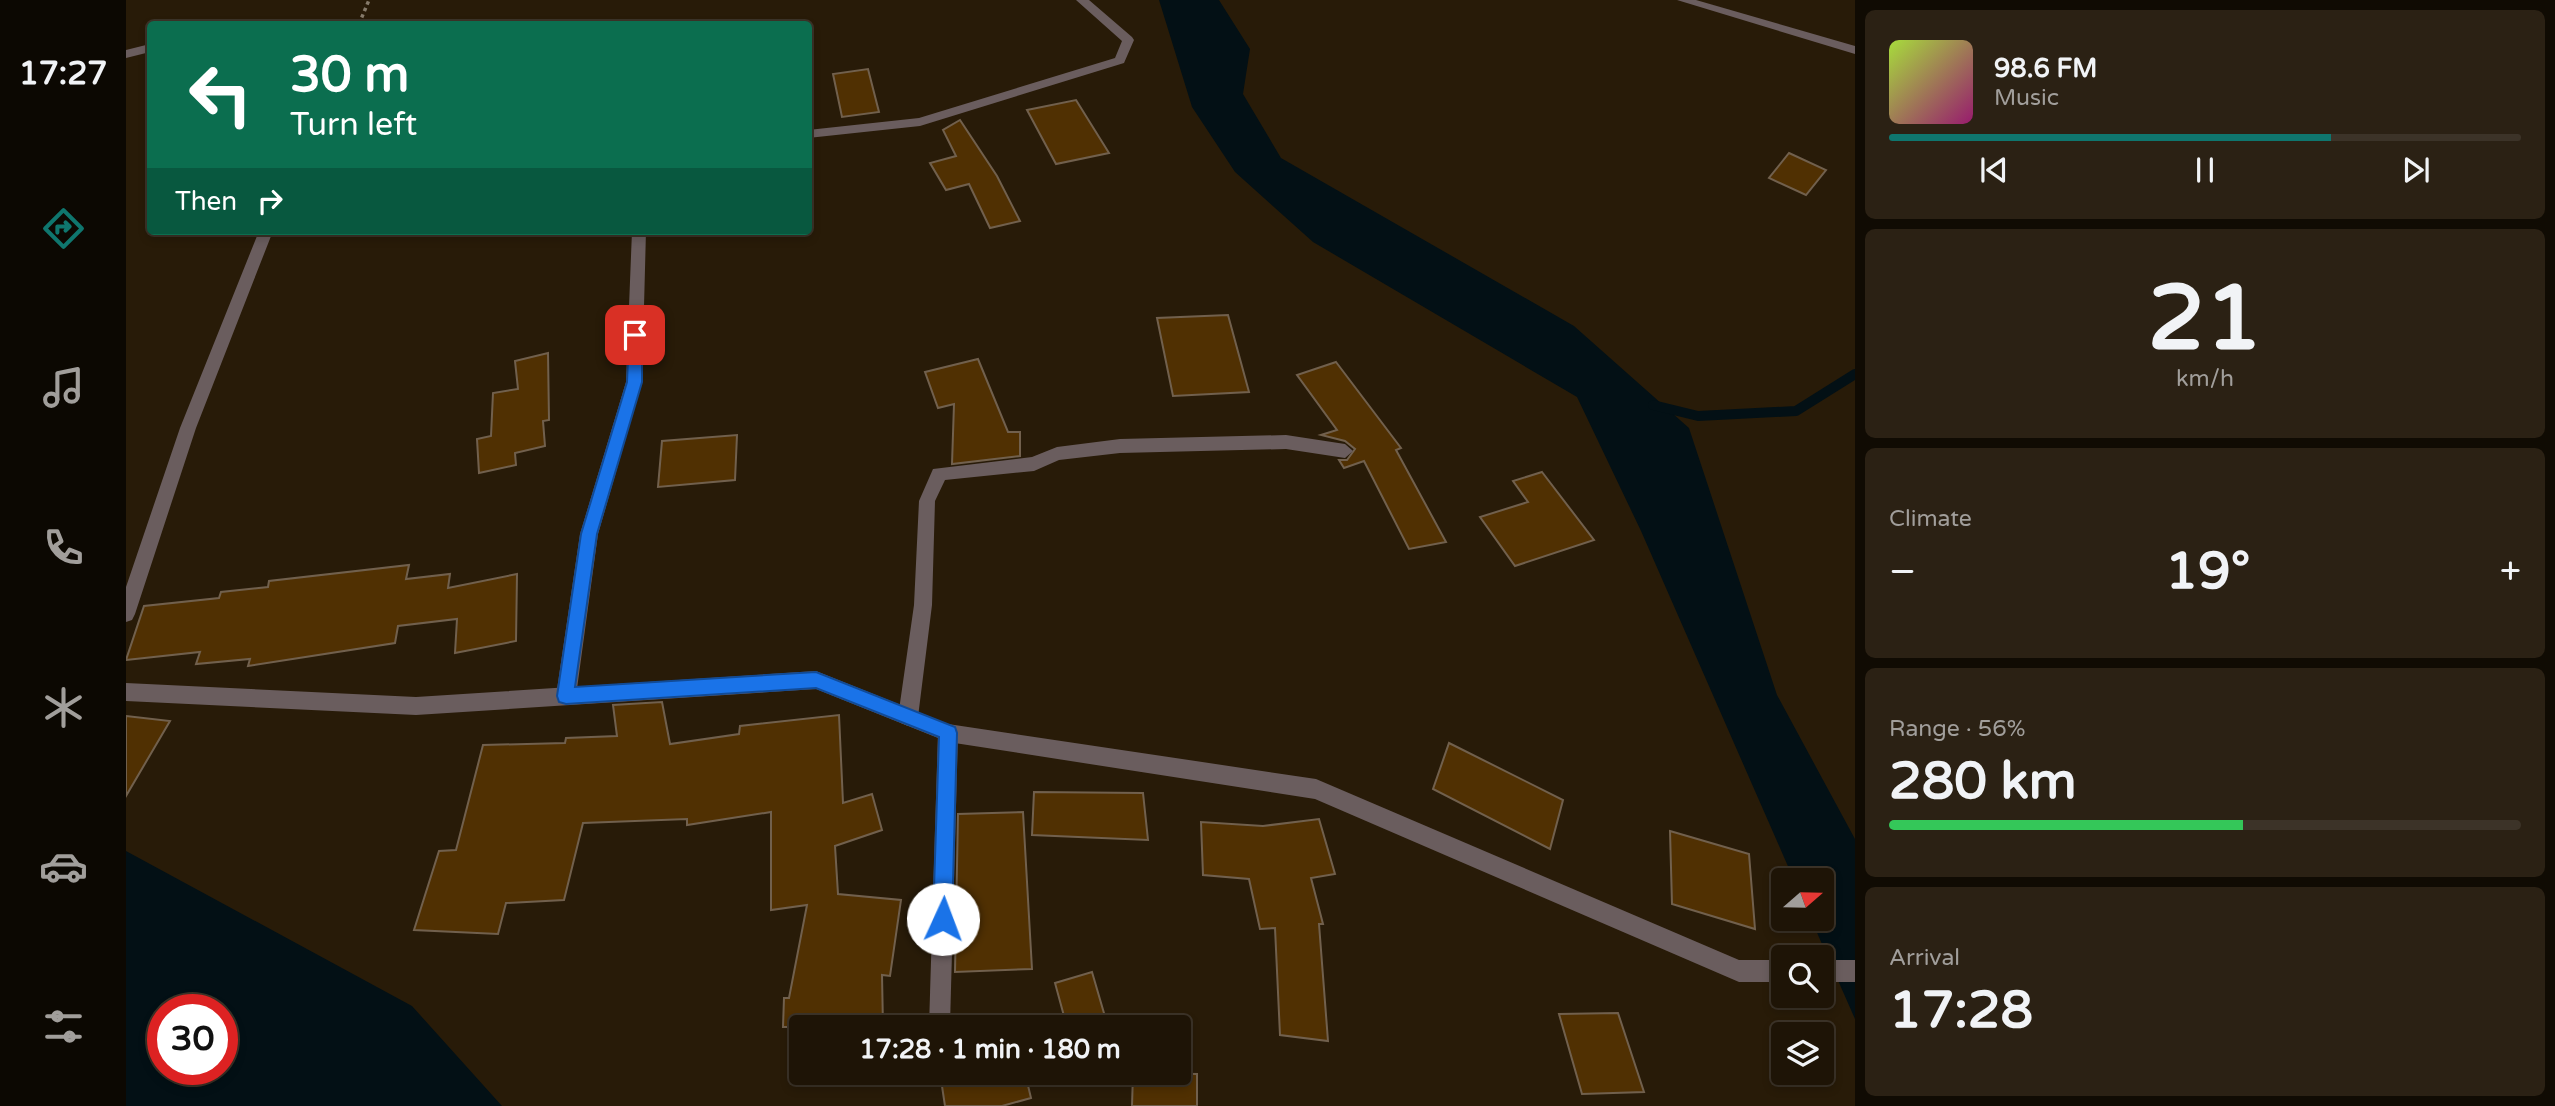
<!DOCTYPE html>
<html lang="en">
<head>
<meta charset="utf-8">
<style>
  :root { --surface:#1e1406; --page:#2b2114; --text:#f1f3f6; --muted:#a19e9b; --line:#3c3328; --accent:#0f766e }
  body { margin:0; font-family:"Varela Round",sans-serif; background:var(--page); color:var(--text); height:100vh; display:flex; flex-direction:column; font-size:26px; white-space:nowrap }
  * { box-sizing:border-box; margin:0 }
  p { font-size:23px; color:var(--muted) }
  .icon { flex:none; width:38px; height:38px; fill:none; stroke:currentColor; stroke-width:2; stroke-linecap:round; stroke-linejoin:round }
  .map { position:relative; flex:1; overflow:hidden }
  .panel { display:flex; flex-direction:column; gap:10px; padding:10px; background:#100b03; width:700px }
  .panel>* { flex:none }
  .top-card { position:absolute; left:21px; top:21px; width:665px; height:214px; border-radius:7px; box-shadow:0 4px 10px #0003,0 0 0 2px var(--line); background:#0b6e4f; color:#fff; overflow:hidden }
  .needle { width:46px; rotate:70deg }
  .controls { position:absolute; left:1645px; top:868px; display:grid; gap:14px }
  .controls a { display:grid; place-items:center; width:63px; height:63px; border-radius:7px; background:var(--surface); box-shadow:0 4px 10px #0003,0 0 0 2px var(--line); font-size:35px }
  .speed { position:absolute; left:21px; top:994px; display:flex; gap:14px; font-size:35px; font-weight:700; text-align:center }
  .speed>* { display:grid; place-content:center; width:91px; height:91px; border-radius:50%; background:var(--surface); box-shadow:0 4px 10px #0003,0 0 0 2px var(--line); line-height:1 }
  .speed .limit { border:10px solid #d22; background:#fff; color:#111 }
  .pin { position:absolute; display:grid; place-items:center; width:60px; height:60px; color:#fff; margin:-30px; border-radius:14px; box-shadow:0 4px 10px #0006 }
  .me { position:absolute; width:77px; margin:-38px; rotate:2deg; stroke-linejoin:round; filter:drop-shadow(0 0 5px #0008) }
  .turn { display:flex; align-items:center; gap:24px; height:147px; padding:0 28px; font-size:32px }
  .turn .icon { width:91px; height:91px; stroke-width:2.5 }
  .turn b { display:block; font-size:49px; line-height:60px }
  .then { display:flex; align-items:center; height:66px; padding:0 28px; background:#0003; gap:14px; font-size:26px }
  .big { font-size:52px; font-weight:700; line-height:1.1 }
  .panel .tile { flex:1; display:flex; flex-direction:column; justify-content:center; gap:10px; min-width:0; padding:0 24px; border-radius:10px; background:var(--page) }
  .panel .dial { align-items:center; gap:0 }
  .dial b { font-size:91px; line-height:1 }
  .song { display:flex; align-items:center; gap:21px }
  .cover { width:84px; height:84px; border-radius:10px; background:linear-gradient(135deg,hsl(80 70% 55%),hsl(320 70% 35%)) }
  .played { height:7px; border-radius:4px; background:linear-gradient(90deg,var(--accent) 70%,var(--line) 70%) }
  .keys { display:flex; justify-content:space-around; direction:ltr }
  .heat { display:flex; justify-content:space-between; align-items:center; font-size:38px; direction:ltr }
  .charge { height:10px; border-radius:5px; background:linear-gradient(90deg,#34c759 56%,var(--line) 0) }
  .trip { position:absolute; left:663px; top:1015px; width:402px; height:70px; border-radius:7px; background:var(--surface); box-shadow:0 4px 10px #0003,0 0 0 2px var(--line); font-weight:700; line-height:70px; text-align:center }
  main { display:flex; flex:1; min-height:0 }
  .menu { display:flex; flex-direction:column; width:126px; justify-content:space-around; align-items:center; background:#0c0802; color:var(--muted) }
  .menu .icon { width:49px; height:49px }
  .menu .selected { color:var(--accent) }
  .menu b { font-size:32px; color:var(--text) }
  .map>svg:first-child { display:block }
</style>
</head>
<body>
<main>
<nav class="menu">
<b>17:27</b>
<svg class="icon selected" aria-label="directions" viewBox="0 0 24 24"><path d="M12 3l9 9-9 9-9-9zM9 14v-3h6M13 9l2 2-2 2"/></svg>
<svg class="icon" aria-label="music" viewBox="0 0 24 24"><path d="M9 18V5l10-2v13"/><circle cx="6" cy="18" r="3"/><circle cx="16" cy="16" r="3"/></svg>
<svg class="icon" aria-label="phone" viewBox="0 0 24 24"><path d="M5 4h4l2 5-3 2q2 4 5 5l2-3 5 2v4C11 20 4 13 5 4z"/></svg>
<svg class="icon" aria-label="climate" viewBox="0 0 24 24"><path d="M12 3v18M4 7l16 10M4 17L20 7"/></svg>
<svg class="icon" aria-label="car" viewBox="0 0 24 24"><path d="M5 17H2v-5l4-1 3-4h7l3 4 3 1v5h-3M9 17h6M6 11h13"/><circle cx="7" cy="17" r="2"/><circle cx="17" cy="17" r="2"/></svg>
<svg class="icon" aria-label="filters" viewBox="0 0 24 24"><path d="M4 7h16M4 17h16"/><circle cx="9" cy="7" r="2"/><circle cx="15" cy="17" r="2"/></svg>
</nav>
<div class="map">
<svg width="1729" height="1106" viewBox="0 0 1729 1106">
  <rect width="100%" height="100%" fill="#281b08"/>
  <g fill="#031015" fill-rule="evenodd">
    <path d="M1033 0H1093L1124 49 1117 94 1155 158 1448 326 1563 428 1651 695 1729 839V1019L1685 919H1696V880H1668L1515 531 1451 397 1187 242 1109 172 1066 107Z"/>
    <path d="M0 851 286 1006 376 1106H0ZM37 1010H96V1069H37Z"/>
  </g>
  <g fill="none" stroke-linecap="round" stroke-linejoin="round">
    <path stroke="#031015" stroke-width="10" d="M1527 405 1572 416 1670 411 1729 374"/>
  </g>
  <g fill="#503002" stroke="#71604d" stroke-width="2">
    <path d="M742 69 753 112 716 117 707 74Z"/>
    <path d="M950 100 983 153 930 164 901 110Z"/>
    <path d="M834 120 871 176 894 221 864 228 843 184 820 190 804 163 830 156 817 130Z"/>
    <path d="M1663 153 1700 170 1680 195 1643 178Z"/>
    <path d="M1102 315 1123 392 1047 396 1031 318Z"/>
    <path d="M422 353 423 420 417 421 419 446 389 453 390 465 353 473 351 439 365 436 367 393 392 389 389 361Z"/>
    <path d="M852 359 882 432H894V456L826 464 828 404 812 408 799 372Z"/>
    <path d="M1210 362 1275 448 1270 450 1320 542 1283 549 1238 461 1218 468 1213 460H1221L1229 449 1219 441 1195 435 1211 430 1171 375Z"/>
    <path d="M611 435 609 480 532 487 536 441Z"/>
    <path d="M1416 472 1468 540 1389 566 1354 517 1402 502 1387 481Z"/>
    <path d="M283 565 280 579 324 574 322 588 391 574 390 641 329 653 331 619 272 626 269 643 122 666 124 659 70 664 74 652 0 660 18 606 93 598 95 592 142 587 143 581Z"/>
    <path d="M536 702 544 744 613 734 614 726 713 715 717 803 746 794 756 830 709 846 712 894 775 900 764 976 756 975 757 1027H657L658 998H663L681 905 645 910V812L561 825V819L457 823 438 900 380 903 372 934 288 930 313 851 330 850 357 745 439 743 440 738 491 736 487 705Z"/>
    <path d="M0 716 44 721 0 796Z"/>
    <path d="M1323 743 1437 800 1424 849 1307 789Z"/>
    <path d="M908 792 1017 793 1022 840 906 835Z"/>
    <path d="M897 812 906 969 829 972 832 814Z"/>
    <path d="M1193 819 1209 874 1185 878 1197 924H1193L1202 1041 1154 1035 1149 928 1134 929 1123 879 1077 875 1075 822 1137 826Z"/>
    <path d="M1544 831 1623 854 1629 929 1546 904Z"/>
    <path d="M966 972 980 1020 954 1027H941L929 983Z"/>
    <path d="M1492 1013 1518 1092 1456 1094 1433 1014Z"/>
    <path d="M814 1073H899L905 1098 876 1106H819Z"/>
    <path d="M1007 1073 1071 1074V1106H1006Z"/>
  </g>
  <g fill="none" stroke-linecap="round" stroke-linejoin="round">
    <path stroke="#857a6a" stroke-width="3.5" stroke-dasharray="3.5 3.5" stroke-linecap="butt" d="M233 24 243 0"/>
    <g fill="#6a5d5e" fill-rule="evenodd">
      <path d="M950 0H963L1006 37 1008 40 998 63 794 126 682 138V130L793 118 989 58 996 41Z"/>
      <path d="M1551 0H1570L1729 46V54Z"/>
      <path d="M24 44V52L0 58V50Z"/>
      <path d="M133 231H147L70 428 9 614 6 620 0 622V587L54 428Z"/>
      <path d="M506 231H520L516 382 472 534 450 696 447 702 440 705 433 702 430 696 454 534 500 382Z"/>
      <path d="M1160 435 1219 444 1227 451 1219 458 1160 449 994 453 933 460 908 471 819 480 809 501 806 605 792 717 789 723 782 726 775 723 772 717 788 605 793 501 807 469 906 457 931 447 994 439Z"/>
      <path d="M822 724 829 726 832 733 824 1025 803 1027 812 733 815 726Z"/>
    </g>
    <g fill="#6a5d5e" fill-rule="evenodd">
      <path d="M690 671 822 724 1190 779 1613 960H1657V982H1613L1189 799 822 742 690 689 290 715 0 701V683L290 697Z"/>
      <rect x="1696" y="960" width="33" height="22"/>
    </g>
  </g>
  <path fill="#1a73e8" stroke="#114b97" stroke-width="2" d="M509 330 516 335V382L471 534 449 687 690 672 829 727 831 733 826 919 823 926 817 929 810 926 807 919 813 737 690 688 440 704 433 702 431 696 455 534 501 382 503 335Z"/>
</svg>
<div class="controls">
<a><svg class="needle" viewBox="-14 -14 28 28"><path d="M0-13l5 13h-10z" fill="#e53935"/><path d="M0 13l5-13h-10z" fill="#a19e9b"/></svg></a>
<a><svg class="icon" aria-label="search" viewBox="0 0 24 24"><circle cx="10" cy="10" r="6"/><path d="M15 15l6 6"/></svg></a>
<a><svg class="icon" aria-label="layers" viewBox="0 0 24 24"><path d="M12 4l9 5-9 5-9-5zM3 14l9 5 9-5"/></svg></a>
</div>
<div class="speed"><div class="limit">30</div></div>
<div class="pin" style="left:509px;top:335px;background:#d93025"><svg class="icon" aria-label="arrive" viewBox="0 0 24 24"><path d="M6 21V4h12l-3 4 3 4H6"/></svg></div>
<svg class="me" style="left:817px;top:919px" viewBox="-20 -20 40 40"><circle r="19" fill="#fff"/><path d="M0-13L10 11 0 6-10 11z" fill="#1a73e8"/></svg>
<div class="trip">17:28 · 1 min · 180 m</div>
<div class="top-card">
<div class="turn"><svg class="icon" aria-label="left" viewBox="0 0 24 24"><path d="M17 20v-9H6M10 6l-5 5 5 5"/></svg><div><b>30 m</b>Turn left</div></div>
<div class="then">Then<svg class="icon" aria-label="right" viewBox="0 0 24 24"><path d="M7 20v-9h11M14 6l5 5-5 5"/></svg></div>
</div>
</div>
<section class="panel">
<div class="tile">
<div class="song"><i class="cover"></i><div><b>98.6 FM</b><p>Music</p></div></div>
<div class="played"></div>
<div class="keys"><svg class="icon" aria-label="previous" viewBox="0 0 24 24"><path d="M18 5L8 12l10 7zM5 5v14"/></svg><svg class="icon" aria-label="pause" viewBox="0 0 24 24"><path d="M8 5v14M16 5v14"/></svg><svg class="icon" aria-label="next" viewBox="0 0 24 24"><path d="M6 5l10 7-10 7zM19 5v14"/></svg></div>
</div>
<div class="tile dial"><b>21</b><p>km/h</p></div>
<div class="tile"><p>Climate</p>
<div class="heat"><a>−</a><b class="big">19°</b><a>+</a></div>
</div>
<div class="tile"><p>Range · 56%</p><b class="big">280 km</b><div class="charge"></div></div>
<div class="tile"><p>Arrival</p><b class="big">17:28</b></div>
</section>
</main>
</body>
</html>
